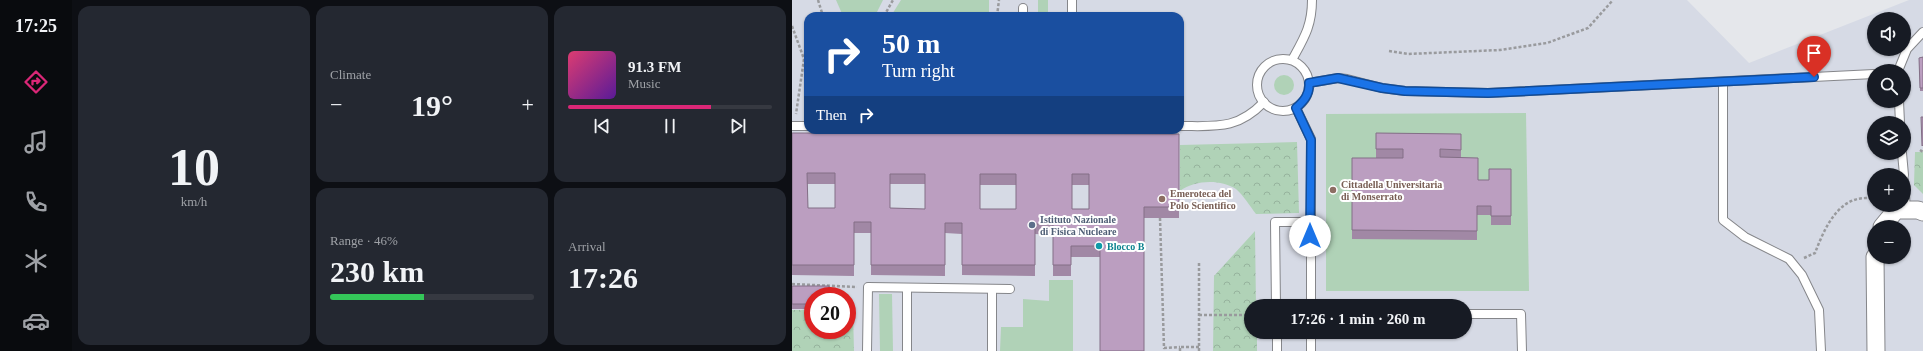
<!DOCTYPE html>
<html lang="en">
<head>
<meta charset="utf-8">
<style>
  :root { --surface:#171b24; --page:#242831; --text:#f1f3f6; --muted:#9ea1a6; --line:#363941; --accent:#db2777 }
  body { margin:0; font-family:Georgia,serif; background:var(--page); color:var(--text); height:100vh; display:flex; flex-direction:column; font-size:15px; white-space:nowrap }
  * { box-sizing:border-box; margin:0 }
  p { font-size:13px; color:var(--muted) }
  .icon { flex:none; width:22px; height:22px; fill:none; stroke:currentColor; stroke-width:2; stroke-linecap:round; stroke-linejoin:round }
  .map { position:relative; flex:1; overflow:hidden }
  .drawer { display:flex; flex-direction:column; gap:6px; padding:6px; background:#0d0f14; width:720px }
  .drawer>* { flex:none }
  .hud { position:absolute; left:12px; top:12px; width:380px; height:122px; border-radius:12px; box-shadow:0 1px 3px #0004; background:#1a4fa0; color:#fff; overflow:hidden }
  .buttons { position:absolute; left:1075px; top:12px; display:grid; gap:8px }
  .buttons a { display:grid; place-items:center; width:44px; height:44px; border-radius:50%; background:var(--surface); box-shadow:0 1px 3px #0004; font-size:20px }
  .speed { position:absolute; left:12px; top:287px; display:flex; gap:8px; font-size:20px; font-weight:700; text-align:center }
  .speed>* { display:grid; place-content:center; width:52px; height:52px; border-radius:50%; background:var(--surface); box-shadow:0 1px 3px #0004; line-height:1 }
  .speed .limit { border:6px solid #d22; background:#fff; color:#111 }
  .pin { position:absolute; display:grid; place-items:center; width:34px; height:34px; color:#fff; margin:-41px -17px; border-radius:50% 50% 50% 0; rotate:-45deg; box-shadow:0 0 4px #0007 }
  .pin .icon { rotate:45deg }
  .me { position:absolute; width:44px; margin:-22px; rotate:0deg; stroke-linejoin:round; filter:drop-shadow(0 0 3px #0008) }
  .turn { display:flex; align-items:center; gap:14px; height:84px; padding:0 12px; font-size:18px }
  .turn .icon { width:52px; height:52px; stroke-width:2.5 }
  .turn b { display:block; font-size:28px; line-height:34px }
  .then { display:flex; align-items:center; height:38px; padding:0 12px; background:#0003; gap:8px; font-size:15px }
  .big { font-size:30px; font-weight:700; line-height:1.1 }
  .drawer .widget { flex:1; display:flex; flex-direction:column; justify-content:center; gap:6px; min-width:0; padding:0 14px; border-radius:12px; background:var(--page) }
  .drawer .dial { align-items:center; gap:0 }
  .dial b { font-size:52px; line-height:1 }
  .song { display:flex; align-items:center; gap:12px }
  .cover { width:48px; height:48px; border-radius:6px; background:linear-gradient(135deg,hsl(340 70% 55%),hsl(270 70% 35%)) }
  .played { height:4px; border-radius:2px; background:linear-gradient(90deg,var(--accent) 70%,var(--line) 70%) }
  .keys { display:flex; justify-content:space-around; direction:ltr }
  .heat { display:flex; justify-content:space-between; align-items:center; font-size:22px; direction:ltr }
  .charge { height:6px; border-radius:3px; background:linear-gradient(90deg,#34c759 46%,var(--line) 0) }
  .drawer .tiles { flex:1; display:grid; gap:6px; grid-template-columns:repeat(3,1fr) }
  .widget:first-child { grid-row:span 2 }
  .trip { position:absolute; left:452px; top:299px; width:228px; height:40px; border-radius:20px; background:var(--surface); box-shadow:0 1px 3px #0004; font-weight:700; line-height:40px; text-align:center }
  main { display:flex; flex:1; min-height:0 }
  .menu { display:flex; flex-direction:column; width:72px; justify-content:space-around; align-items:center; background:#090b0e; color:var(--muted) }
  .menu .icon { width:28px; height:28px }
  .menu .current { color:var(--accent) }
  .menu b { font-size:18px; color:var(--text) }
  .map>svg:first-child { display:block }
</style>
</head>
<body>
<main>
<nav class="menu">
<b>17:25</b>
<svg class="icon current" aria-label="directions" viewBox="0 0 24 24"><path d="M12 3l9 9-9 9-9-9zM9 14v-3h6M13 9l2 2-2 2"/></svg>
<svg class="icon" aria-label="music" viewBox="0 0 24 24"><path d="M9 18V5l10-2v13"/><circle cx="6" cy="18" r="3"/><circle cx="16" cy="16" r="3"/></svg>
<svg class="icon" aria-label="phone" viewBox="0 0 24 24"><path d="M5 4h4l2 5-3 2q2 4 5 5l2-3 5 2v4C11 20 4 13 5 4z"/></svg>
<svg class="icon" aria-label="climate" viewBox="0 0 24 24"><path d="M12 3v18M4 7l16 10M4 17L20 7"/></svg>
<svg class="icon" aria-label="car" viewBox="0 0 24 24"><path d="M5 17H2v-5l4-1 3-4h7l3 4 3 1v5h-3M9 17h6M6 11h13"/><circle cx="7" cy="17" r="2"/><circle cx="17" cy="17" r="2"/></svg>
</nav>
<section class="drawer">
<div class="tiles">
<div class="widget dial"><b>10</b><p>km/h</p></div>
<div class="widget"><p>Climate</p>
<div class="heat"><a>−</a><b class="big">19°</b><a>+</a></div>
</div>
<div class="widget">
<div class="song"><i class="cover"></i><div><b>91.3 FM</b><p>Music</p></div></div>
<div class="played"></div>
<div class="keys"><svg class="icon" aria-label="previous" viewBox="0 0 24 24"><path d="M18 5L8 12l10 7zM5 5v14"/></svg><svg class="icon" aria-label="pause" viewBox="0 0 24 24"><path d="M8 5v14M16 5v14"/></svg><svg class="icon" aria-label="next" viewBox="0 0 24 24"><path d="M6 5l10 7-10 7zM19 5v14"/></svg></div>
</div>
<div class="widget"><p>Range · 46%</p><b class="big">230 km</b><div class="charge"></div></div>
<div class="widget"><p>Arrival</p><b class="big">17:26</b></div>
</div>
</section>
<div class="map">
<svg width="1131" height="351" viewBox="0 0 1131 351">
  <defs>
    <pattern id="park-crowns" width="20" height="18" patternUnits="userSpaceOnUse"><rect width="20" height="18" fill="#b0d2b7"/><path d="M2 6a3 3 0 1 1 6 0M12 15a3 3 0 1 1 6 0" fill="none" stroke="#96b39d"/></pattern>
  </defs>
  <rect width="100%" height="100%" fill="#e5e7eb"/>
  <path fill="#d6dae5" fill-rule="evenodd" d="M0 0H895L957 63 1117 0H1131V351H0ZM16 16H388V130H16ZM1082 19H1112V49H1082ZM1082 71H1112V101H1082ZM1082 123H1112V153H1082ZM1082 175H1112V205H1082ZM1082 227H1112V257H1082ZM21 296H55V330H21ZM459 306H673V332H459Z"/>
  <g fill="#b0d2b7">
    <path d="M44 0H91L83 16H51Z"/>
    <path d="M109 0H197V16H148L143 12 139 16H99Z"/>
    <rect x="246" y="0" width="10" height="16"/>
    <circle cx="492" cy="85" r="10"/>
    <path d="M734 113 737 291H534V114Z"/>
    <path d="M257 280H281V351H208L209 327H231V299L257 301Z"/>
    <path d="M87 294H100L101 351H88Z"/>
  </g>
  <g fill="url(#park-crowns)">
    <path d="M505 142 507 213 464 214C458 206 451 195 444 189 428 179 403 180 388 191V145Z"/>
    <path d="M1123 152H1131V194L1122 185Z"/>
    <path d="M463 231 464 306H459V332H465V351H421L422 276Z"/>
    <path d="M0 310H21V330H55V311H61L62 351H0Z"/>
  </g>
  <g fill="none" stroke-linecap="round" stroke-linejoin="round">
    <g stroke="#85868a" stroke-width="10">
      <g id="lane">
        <path d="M280 0V16"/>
        <path d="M231 16V8"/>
        <circle cx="491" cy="85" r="26"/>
        <path d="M500 60C512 38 520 26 520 0"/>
        <path d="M1106 71 1115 49 1131 32"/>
        <path d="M931 82V220L953 237 997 259 1010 275 1027 310 1029 351"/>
        <path d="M517 83 546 78 555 79 590 88 613 91 696 93 1082 74"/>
        <path d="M1107 101 1108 123"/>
        <path d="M504 108 519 139V306"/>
        <path d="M0 126H16"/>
        <path d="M388 126C424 126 445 130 472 102"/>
        <path d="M1110 153 1112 175"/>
        <path d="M1112 180 1114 210"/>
        <path d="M484 306 483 222H518"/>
        <path d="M673 314H729L730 351"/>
        <path d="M485 332V351"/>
        <path d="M519 332V351"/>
        <path d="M75 351 76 287 218 289"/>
        <path d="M115 351V288"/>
        <path d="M200 351V289"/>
      </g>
    </g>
    <g stroke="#85868a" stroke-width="19">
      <g id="street">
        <path d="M1090 227 1104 210H1126L1131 212"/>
        <path d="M1083 257 1084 351"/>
      </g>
    </g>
    <g stroke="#999a9d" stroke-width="2.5" stroke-dasharray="3 2" stroke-linecap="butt">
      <path d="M26 0 31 16"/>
      <path d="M92 16 101 0"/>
      <path d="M205 16 207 0"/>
      <path d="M0 26 12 59 4 114"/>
      <path d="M597 51 616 54 708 50 755 43 796 28 821 0"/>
      <path d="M1128 150 1131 152"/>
      <path d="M368 218 372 348 388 347"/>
      <path d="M1012 258 1023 253C1033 227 1048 192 1082 199"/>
      <path d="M0 284 65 287"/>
      <path d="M407 315H459"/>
      <path d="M388 351V347H407"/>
      <path d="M407 351V262"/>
    </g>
    <use href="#lane" stroke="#fff" stroke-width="8"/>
    <use href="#street" stroke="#fff" stroke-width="17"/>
  </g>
  <g fill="#a188a5" fill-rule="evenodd">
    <path d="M1131 57V91H1128L1127 58Z"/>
    <path d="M0 133 387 134V218H352L308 257H279V276H261V235L243 234V276L170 275V234L153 233V276L79 275V233H62V276L0 275ZM15 184H43V208H16ZM98 184H133V209L98 208ZM188 185H224V209H188ZM280 185H297V209H280Z"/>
    <path d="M584 133 669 134V158L686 180H697L719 169V225H699V215H685V240L560 239V158H611H584Z"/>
    <path d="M0 286 21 296V309H0Z"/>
  </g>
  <g fill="#bb9ec0" stroke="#836f86" fill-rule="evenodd">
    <path d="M1131 57V88H1128L1127 58Z"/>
    <path d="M1129 117H1131V145L1130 146Z"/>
    <path d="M0 133 387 134V207H352V351H308V246H279V265H261V224H243V265H170V223H153V265H79V222H62V265H0ZM15 173H43V208H16ZM98 174H133V209L98 208ZM188 174H224V209H188ZM280 174H297V209H280Z"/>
    <path d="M584 133 669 134V150L648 149V157L686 158V180H697V169H719V216H699V206H685V231L560 230V158H611V149H584Z"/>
    <path d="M0 286H37V296H21V304H0Z"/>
  </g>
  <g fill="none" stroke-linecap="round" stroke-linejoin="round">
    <g stroke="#114b97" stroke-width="10">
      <path id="route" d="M518 236 519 140 504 108C512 101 518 94 517 83L546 78 590 88 613 91 696 93 1022 77"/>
    </g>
    <use href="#route" stroke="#1a73e8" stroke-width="7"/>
  </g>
  <g fill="#8d6e63" stroke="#fff" stroke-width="1.5">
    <circle cx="541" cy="190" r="4"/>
    <circle cx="370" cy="199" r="4"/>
  </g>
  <circle fill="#5c6f8a" stroke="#fff" stroke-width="1.5" cx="240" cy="225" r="4"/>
  <circle fill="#0f9aa8" stroke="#fff" stroke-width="1.5" cx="307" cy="246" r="4"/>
  <g text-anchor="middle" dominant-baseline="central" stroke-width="4" stroke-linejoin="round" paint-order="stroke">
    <g font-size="10" font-weight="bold" fill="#785e54" stroke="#fff" text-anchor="start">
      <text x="549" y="184">Cittadella Universitaria<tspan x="549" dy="12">di Monserrato</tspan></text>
      <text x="378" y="193">Emeroteca del<tspan x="378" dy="12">Polo Scientifico</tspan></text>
    </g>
    <g font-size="10" font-weight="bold" fill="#4e5e75" stroke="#fff" text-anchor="start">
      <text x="248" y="219">Istituto Nazionale<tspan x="248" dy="12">di Fisica Nucleare</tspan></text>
    </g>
    <g font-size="10" font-weight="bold" fill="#0d838f" stroke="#fff" text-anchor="start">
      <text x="315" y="246">Blocco B</text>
    </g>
  </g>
</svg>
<div class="buttons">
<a><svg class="icon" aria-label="sound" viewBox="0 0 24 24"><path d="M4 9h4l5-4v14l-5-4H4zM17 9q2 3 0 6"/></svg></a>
<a><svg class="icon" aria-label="search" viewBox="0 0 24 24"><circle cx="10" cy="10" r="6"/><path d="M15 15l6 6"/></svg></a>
<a><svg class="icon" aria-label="layers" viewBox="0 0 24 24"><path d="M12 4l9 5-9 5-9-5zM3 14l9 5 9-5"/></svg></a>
<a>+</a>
<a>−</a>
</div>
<div class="speed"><div class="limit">20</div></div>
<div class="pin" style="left:1022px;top:77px;background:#d93025"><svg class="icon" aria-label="arrive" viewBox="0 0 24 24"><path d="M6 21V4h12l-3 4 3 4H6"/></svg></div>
<svg class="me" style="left:518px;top:236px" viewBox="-20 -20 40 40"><circle r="19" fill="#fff"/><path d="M0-13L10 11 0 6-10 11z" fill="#1a73e8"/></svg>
<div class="trip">17:26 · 1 min · 260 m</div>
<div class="hud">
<div class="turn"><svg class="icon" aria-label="right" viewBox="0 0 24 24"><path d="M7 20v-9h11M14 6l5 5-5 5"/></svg><div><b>50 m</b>Turn right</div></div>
<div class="then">Then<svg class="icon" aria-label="right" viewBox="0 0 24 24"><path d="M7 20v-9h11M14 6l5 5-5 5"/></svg></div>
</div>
</div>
</main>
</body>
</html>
